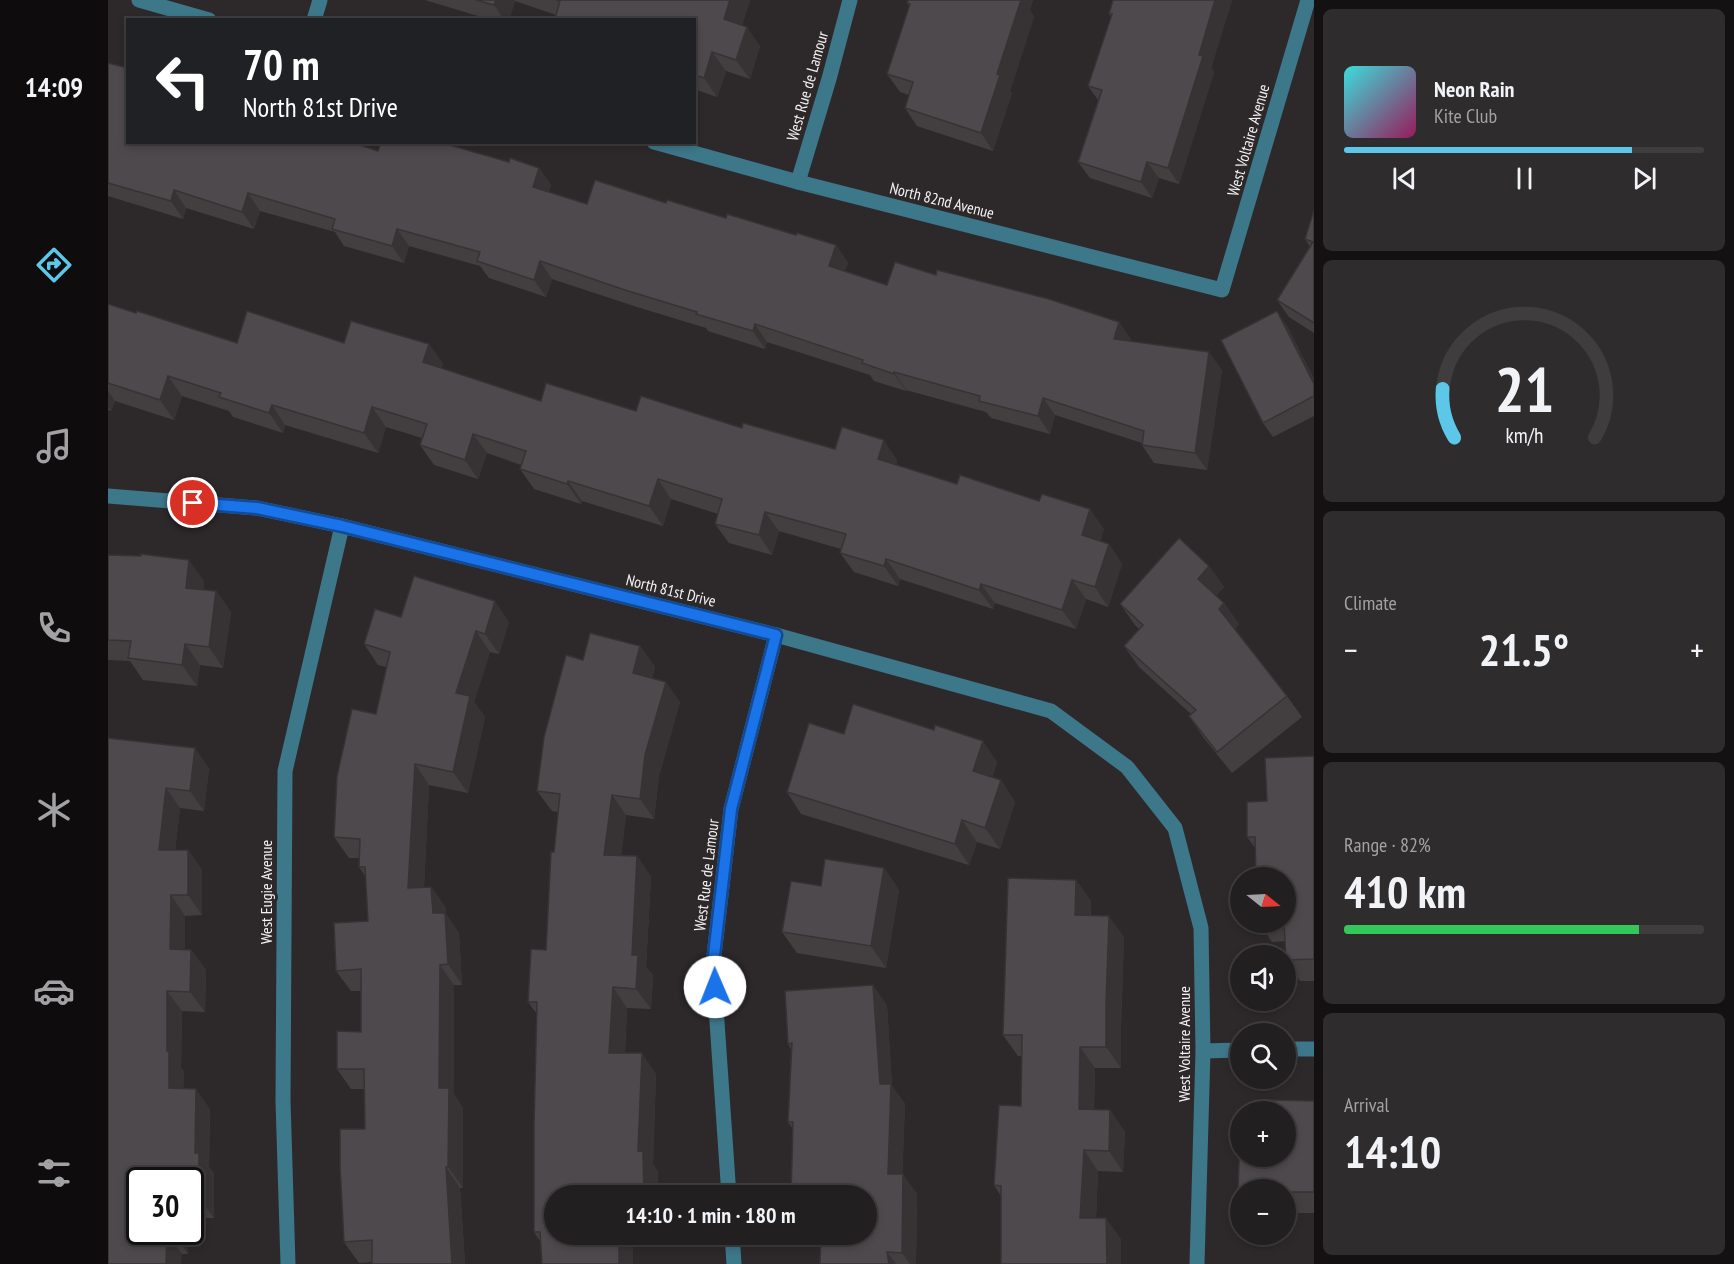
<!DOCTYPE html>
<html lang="en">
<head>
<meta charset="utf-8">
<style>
  :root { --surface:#221f20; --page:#2e2c2d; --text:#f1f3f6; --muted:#a2a2a5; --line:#3f3d3e; --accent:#5cc7e8 }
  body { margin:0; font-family:"PT Sans Narrow",sans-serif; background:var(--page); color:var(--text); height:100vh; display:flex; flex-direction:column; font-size:22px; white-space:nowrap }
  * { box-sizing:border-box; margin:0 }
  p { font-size:20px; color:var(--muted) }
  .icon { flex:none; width:33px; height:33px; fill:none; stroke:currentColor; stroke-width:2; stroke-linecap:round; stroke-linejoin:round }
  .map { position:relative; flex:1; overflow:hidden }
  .side { display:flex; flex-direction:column; gap:9px; padding:9px; background:#131112; width:420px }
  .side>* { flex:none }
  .banner { position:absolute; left:18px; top:18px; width:570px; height:126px; border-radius:0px; box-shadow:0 3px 9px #0003,0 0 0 2px var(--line); background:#202124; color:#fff; overflow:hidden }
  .needle { width:39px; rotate:108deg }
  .buttons { position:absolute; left:1122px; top:867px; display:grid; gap:12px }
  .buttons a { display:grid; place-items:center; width:66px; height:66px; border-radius:50%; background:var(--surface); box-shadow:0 3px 9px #0003,0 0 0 2px var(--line); font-size:30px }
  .speed { position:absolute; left:18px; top:1167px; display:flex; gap:12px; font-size:30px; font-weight:700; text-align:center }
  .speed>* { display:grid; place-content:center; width:78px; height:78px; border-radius:50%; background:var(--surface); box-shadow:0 3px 9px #0003,0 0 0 2px var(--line); line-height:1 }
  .speed .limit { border:3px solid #111; border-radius:9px; background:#fff; color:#111 }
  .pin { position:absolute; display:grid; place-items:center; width:51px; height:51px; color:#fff; margin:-26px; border:3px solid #fff; border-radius:50%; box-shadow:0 2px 6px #0007 }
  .me { position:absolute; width:66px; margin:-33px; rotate:359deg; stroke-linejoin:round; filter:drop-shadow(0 0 4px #0008) }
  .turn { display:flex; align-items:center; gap:21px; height:126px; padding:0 18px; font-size:27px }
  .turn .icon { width:78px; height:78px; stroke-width:2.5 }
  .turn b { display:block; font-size:42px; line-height:51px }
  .big { font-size:45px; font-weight:700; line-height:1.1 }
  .side .widget { flex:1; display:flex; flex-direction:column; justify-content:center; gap:9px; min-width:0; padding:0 21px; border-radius:9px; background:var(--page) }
  .side .dial { align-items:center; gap:0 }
  .dial svg { height:156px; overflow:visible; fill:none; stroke:var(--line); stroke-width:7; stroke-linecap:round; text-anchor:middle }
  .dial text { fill:var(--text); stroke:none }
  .song { display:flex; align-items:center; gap:18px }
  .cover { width:72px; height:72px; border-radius:9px; background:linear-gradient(135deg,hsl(180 70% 55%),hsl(330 70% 35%)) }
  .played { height:6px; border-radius:3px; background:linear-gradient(90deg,var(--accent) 80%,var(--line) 80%) }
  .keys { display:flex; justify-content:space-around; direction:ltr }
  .heat { display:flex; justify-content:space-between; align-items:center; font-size:33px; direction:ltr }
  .charge { height:9px; border-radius:4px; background:linear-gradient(90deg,#34c759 82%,var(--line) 0) }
  .trip { position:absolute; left:436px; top:1185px; width:333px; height:60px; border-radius:30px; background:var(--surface); box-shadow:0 3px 9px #0003,0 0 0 2px var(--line); font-weight:700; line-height:60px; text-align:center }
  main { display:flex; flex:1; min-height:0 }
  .tab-bar { display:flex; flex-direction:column; width:108px; justify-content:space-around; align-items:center; background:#0e0c0d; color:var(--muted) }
  .tab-bar .icon { width:42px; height:42px }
  .tab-bar .on { color:var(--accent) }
  .tab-bar b { font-size:27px; color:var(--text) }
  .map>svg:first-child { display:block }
</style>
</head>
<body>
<main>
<nav class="tab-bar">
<b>14:09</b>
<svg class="icon on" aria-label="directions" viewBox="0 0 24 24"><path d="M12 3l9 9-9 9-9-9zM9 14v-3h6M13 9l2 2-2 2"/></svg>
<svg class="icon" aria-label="music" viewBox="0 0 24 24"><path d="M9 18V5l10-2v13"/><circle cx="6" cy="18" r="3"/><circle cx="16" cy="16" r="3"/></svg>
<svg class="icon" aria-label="phone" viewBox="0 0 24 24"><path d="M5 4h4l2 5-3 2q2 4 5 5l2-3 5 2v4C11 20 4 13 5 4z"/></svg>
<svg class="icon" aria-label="climate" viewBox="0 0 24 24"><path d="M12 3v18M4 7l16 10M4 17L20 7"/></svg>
<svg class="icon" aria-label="car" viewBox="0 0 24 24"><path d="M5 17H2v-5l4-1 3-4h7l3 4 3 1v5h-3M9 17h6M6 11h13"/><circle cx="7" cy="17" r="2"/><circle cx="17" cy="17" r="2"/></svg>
<svg class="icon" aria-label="filters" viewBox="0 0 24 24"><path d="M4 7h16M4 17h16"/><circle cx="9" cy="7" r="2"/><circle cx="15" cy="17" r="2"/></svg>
</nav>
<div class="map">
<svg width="1206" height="1264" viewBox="0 0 1206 1264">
  <rect width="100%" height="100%" fill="#2d292b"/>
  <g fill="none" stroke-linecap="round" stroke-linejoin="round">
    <g stroke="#3d778a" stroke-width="15">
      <path d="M31 0 101 20"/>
      <path d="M206 20 212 0"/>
      <path d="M546 142 690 182 1114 290 1200 0"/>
      <path d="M690 182 721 79 742 0"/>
      <path d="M0 496 149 508 234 526 668 635 943 711 1019 767 1067 828 1093 928 1095 1051 1089 1264"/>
      <path d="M1178 1049H1206"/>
      <path d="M1095 1051 1132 1050"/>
      <path d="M621 1196 605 964 623 809 668 635"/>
      <path d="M624 1234 626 1264"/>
      <path d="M180 1264 175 1101 177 771 234 526"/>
    </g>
  </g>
  <g fill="#433f41">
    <path d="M317 0H642L634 25 652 46 642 79 618 71 609 97 586 89V20H448L447 18 448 15 407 1 401 20H383Z"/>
    <path d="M800 0H925L922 10 926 17 902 91 904 93 885 151 809 126 797 108 801 95 792 92 779 74 801 6 799 3Z"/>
    <path d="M1005 0H1124L1103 68 1106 72 1071 184 1051 178 1044 198 982 178 970 162 990 100 980 86 1003 17 1001 14Z"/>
    <path d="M0 63 20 142 270 151 401 162 431 168 443 185 441 192 479 204 558 203 728 245 740 263 737 271 779 285 1023 339V342L1114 370 1099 470 1046 463 1034 445V443L947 415 942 434 883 418 878 412 798 390V391L766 381 762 375 659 342 657 349 600 331 598 328 529 307 444 279 438 297 381 278 372 266 301 246 296 263 236 246 227 232 152 211 146 229 78 208 75 219 0 196Z"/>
    <path d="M1206 210V333L1181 317 1169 300 1202 247 1197 239Z"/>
    <path d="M0 304 129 343H236L321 344 335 364 333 368 433 401 528 411 634 428 727 449 789 460 788 465 849 484 996 529 992 541 1001 544 1014 564 1000 607 978 599 968 629 887 603 885 609 792 579 790 586 746 572 732 553 733 549 671 531 664 555 621 543 607 524 610 514 563 499 555 526 474 501 473 504 426 489 412 469 413 465 379 453 370 479 326 465 312 445 314 438 278 427 270 453 177 425 175 433 125 417 121 411 74 396 66 420 7 401 3 411 0 410Z"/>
    <path d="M1179 326 1206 379V416L1165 437 1155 423Z"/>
    <path d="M0 555 96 581 95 590 108 591 123 612 115 668 92 665 89 686 35 680 22 661 0 660Z"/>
    <path d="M1101 566 1116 587 1108 596 1116 603 1131 624 1127 629 1179 696 1194 717 1124 773 1095 737 1081 716 1083 714 1031 667 1016 646 1031 629 1027 625 1012 604Z"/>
    <path d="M293 617 401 622 391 654 382 652 366 702 377 717 360 793 321 785 316 887H323L338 908V914L351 933 354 985H346V1094L355 1108V1188H352L357 1264H264V1262L251 1263 236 1242 257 1129 256 1089H243L229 1069 253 1032V991H243L228 971 260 921 258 877 251 867V858H241L226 837 268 714 278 667 270 665 256 644Z"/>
    <path d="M532 646 547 667 544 678 572 702 551 776 546 819 518 815 513 856H529L543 877 538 967 545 975 543 1009 519 1008 517 1053 548 1074 545 1164 550 1172V1196H447V1234H525V1264H434L432 1241 426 1232 429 1014 420 1002 438 950 446 852 450 812 444 811 429 791 475 660Z"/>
    <path d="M0 738 101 768 96 811 72 808 67 850H80L94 870V915L77 916V949L83 950 98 970 97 1012 74 1011 73 1068 76 1071 75 1088 102 1109 101 1167 106 1174V1218H82V1180H32L80 1232V1254H74L0 1264Z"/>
    <path d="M1206 756V981H1192L1178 961 1177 941 1164 942 1151 922H1178L1148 849 1139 837 1159 801Z"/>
    <path d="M889 762 884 778 893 780 907 802 892 849 869 842 861 865 693 814 679 792Z"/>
    <path d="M776 868 791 890 778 968 689 953 674 932 713 886Z"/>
    <path d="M968 880 983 901V915L1016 937 1013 1026V1068H987L986 1110H1002L1017 1132 1015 1172 990 1171 988 1218 1013 1239V1264H893V1196L886 1185 913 1106 914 1056H910L895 1035Z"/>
    <path d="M779 1005 784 1086 797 1104 794 1174 809 1194 808 1264H712L713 1236 696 1235V1234H759L680 1122 683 1049 680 1044Z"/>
    <path d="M1206 1101V1213H1178V1190H1132V1194L1130 1191 1132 1156Z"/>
  </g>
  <g fill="#373335">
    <path d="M388 0H406L407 1 401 20H396L386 5Z"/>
    <path d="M622 0H642L630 38 616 19Z"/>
    <path d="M910 0H925L922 10 926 17 902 91 904 93 885 151 873 133Z"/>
    <path d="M1107 0H1124L1103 68 1106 72 1071 184 1060 168 1091 55Z"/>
    <path d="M639 27 652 46 642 79 628 60Z"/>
    <path d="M604 52 618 71 609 97 596 78Z"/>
    <path d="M1039 162 1051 178 1044 198 1033 182Z"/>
    <path d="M431 168 443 185 437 204 425 187Z"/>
    <path d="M66 190 78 208 75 219 63 201Z"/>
    <path d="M140 193 152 211 146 229 134 212Z"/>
    <path d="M289 229 301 246 296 263 284 246Z"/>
    <path d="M728 245 740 263 733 283 721 266Z"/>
    <path d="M432 261 444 279 438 297 426 280Z"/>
    <path d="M1169 311 1179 326 1206 379V384Z"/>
    <path d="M1011 322 1023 339 1018 357 1006 339Z"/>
    <path d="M647 324 659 342 657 349 645 331Z"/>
    <path d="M321 344 335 364 329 382 315 362Z"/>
    <path d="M1101 352 1114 370 1099 470 1087 453Z"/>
    <path d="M786 372 798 390V391L786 374Z"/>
    <path d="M60 376 74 396 66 420 52 400Z"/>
    <path d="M0 391 7 401 3 411 0 407Z"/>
    <path d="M935 398 947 415 942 434 930 416Z"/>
    <path d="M164 405 177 425 175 433 161 413Z"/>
    <path d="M264 407 278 427 270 453 256 433Z"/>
    <path d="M365 434 379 453 370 479 357 460Z"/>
    <path d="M776 440 789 460 783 478 770 459Z"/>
    <path d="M550 479 563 499 555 526 541 506Z"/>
    <path d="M460 481 474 501 473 504 459 484Z"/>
    <path d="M982 509 996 529 988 555 974 535Z"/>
    <path d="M657 512 671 531 664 555 651 535Z"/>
    <path d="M1001 544 1014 564 1000 607 987 587Z"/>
    <path d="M778 559 792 579 790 586 776 566Z"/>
    <path d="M81 560 96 581 92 609 78 588Z"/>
    <path d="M1101 566 1116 587 1104 600 1090 579Z"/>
    <path d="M964 580 978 599 968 629 954 610Z"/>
    <path d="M873 584 887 603 885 609 871 590Z"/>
    <path d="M108 591 123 612 115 668 101 647Z"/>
    <path d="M387 601 401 622 391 654 377 634Z"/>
    <path d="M1116 603 1131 624 1126 630 1111 609Z"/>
    <path d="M368 631 382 652 366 702 377 717 360 793 345 772 348 693Z"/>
    <path d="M77 644 92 665 89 686 74 665Z"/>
    <path d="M532 646 547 667 540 693 525 673Z"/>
    <path d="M558 682 572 702 551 776 546 819 532 799 537 755Z"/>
    <path d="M875 741 889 762 879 792 865 771Z"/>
    <path d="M87 748 101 768 96 811 82 791Z"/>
    <path d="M307 764 321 785 315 909 300 888Z"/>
    <path d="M893 780 907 802 892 849 877 828Z"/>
    <path d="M58 788 72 808 65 870 51 850Z"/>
    <path d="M504 795 518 815 511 875 496 855Z"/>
    <path d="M854 820 869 842 861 865 847 844Z"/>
    <path d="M80 850 94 870V915L80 895Z"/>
    <path d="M529 856 543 877 538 967 545 975 543 1009 528 989 524 955Z"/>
    <path d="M776 868 791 890 778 968 763 946Z"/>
    <path d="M968 880 983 901 982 936 967 915Z"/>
    <path d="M323 887 338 908V914L351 933 354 985 340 964 325 913Z"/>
    <path d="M63 895 77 916V970L62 949Z"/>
    <path d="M1001 916 1016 937 1013 1026V1068L998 1047V1004Z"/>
    <path d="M83 950 98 970 97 1012 82 992Z"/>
    <path d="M332 965 346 985V1094L355 1108V1188L340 1167 331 1088Z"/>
    <path d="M765 985 779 1005 784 1086 797 1104 794 1193 780 1174 772 1084Z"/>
    <path d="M505 987 519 1008 516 1073 501 1053Z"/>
    <path d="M59 991 74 1011 73 1068 76 1071 75 1109 61 1088 59 1051Z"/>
    <path d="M972 1047 987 1068 985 1130 971 1109Z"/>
    <path d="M534 1053 548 1074 545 1164 550 1172V1196L536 1195 530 1151Z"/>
    <path d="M88 1089 102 1109 101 1167 106 1174V1218L91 1198 87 1153Z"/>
    <path d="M1002 1110 1017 1132 1015 1172 1001 1151Z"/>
    <path d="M976 1150 990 1171 987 1239 972 1218Z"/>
    <path d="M338 1167 352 1188 357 1264H344Z"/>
    <path d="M795 1174 809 1194 808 1264H802L794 1253Z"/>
    <path d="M998 1218 1013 1239V1264H999Z"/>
    <path d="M66 1232H80V1254L66 1233Z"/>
    <path d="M59 1233 74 1254 73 1264H58Z"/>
    <rect x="511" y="1234" width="14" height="30"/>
    <path d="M779 1252 788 1264H781Z"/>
  </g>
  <g fill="#4e494c" stroke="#373335" stroke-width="1.5">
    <path d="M368 0H388L386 5Z"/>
    <path d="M448 0H622L616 19 639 27 628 60 604 52 596 78 586 75V20H451L447 18 452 1Z"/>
    <path d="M800 0H913L889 74 892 75 873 133 797 108 805 82 779 74 802 4 799 3Z"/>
    <path d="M1005 0H1107L1091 55 1095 56 1060 168 1039 162 1033 182 970 162 994 90 980 86 1004 14H1001Z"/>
    <path d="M0 63 20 68V142H243L270 151 273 142H331L401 162 402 158 431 168 425 187 479 204 487 180 558 203 559 200 618 218 619 214 688 235 689 233 728 245 721 266 779 285 787 262 828 275 829 270 941 299 1011 322 1006 339 1101 352 1087 453 1034 445 1036 431 935 398 930 416 871 401 872 396 786 372V374L754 363 755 360 647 324 645 331 588 314 589 312 517 290 432 261 426 280 369 261 372 252 289 229 284 246 224 229 227 219 140 193 134 212 66 190 63 201 0 183Z"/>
    <path d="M1206 210V323L1169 300 1205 242 1197 239Z"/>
    <path d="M0 304 28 313 29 311 129 343 139 311 236 343 243 321 321 344 315 362 433 401 438 383 528 411 533 396 634 428 635 423 727 449 734 427 776 440 770 459 849 484 852 475 931 501 934 494 982 509 974 535 1001 544 987 587 964 580 954 610 873 584 871 590 778 559 776 566 732 553 738 534 657 512 651 535 607 524 614 499 550 479 541 506 460 481 459 484 412 469 418 451 365 434 357 460 312 445 319 424 264 407 256 433 164 405 161 413 111 397 113 393 60 376 52 400 0 383Z"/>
    <path d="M1169 311 1206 384V396L1155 423 1113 340Z"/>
    <path d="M1071 538 1101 566 1090 579 1116 603 1111 609 1179 696 1109 752 1081 716 1088 710 1016 646 1035 625 1012 604Z"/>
    <path d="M33 554 81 560 78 588 108 591 101 647 77 644 74 665 20 658 23 641 0 640V555L33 556Z"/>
    <path d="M306 576 387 601 377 634 368 631 348 693 362 696 345 772 307 764 300 888 323 887 325 913H337L340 964 332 965 331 1088H341L340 1167H338L344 1264H264V1240L236 1242 232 1166V1129H257L256 1069H229V1031L253 1032V969L228 971 226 923 260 921 257 867H251L252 839 226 837 229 776 244 709 268 714 282 652 256 644 267 609 293 617Z"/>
    <path d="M482 633 532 646 525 673 558 682 537 755 532 799 504 795 496 855 529 856 524 955H530L528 989 505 987 501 1053H534L530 1151H535L536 1195 447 1196V1234H511V1264H434L432 1232H426V1125L429 1002H420L423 949 438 950 443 852H446L452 794 429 791 436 737 458 655 475 660Z"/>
    <path d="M745 704 826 730 827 725 875 741 865 771 893 780 877 828 854 820 847 844 679 792 701 723 736 734Z"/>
    <path d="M0 738 87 748 82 791 58 788 51 850H80V895H63L62 949 83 950 82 992 59 991V1051H61V1088L88 1089 87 1153H91V1198H82V1180H32V1232H66V1233H59L58 1264H0Z"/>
    <path d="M1206 756V959L1178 960 1176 922H1178V878H1148L1147 837H1139V802L1159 801 1157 758Z"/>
    <path d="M717 859 776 868 763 946 674 932 683 881 713 886Z"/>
    <path d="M900 878 968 880 967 915 1001 916 998 1004V1047H972L971 1109 1002 1110 1001 1151 976 1150 972 1218H998L999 1264H893V1186L886 1185 891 1105 913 1106 914 1035H895Z"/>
    <path d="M765 985 772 1084H783L780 1174H795L794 1253 779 1252 781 1264H712L713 1234H759V1196H683L685 1122H680L684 1043 680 1044 677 991Z"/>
    <path d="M1157 1100 1206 1101V1192H1178V1190H1132V1191H1130L1132 1132V1156H1178V1112H1157Z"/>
  </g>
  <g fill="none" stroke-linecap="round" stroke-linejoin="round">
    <g stroke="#114b97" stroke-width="15">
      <path id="route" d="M85 503 149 508 234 526 668 635 623 809 605 964 607 987"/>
    </g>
    <use href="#route" stroke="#1a73e8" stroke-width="10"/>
  </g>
  <g text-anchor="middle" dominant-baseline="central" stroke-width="6" stroke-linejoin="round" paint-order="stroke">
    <g font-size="16" fill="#f4f1f3" stroke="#2d292b">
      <text transform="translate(699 86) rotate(-74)">West Rue de Lamour</text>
      <text transform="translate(1140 140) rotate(-74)">West Voltaire Avenue</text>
      <text transform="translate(834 200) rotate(14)">North 82nd Avenue</text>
      <text transform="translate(563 590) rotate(14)">North 81st Drive</text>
      <text transform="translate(598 875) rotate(-83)">West Rue de Lamour</text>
      <text transform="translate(158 892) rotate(-90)">West Eugie Avenue</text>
      <text transform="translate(1076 1044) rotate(-90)">West Voltaire Avenue</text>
    </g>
  </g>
</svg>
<div class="buttons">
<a><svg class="needle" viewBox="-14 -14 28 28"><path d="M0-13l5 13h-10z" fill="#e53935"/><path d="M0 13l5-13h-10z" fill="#a2a2a5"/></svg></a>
<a><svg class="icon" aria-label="sound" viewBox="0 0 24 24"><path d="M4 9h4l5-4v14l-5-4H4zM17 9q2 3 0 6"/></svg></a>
<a><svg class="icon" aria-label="search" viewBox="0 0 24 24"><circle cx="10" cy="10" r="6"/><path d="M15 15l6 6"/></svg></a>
<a>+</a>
<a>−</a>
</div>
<div class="speed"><div class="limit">30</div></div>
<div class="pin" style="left:85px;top:503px;background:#d93025"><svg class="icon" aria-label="arrive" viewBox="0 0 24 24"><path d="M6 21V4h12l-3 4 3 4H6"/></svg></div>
<svg class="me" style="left:607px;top:987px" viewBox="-20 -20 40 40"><circle r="19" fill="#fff"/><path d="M0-13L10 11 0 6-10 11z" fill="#1a73e8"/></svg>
<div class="trip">14:10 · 1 min · 180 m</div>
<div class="banner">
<div class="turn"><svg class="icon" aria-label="left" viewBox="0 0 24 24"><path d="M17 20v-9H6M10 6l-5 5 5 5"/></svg><div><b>70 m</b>North 81st Drive</div></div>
</div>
</div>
<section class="side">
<div class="widget">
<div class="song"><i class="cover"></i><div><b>Neon Rain</b><p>Kite Club</p></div></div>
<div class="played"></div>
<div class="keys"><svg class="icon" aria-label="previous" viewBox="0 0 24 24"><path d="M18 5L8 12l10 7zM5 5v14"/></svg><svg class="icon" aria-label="pause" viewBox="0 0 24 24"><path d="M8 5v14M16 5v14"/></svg><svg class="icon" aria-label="next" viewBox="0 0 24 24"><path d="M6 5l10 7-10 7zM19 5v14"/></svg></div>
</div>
<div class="widget dial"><svg viewBox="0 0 100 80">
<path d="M14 69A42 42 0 1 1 86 69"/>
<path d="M14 69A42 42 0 0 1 8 44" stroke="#5cc7e8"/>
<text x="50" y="56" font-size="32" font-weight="700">21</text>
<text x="50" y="72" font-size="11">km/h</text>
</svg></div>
<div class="widget"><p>Climate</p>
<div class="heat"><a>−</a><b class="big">21.5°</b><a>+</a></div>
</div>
<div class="widget"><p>Range · 82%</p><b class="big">410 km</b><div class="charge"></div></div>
<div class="widget"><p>Arrival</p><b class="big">14:10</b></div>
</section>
</main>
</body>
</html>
